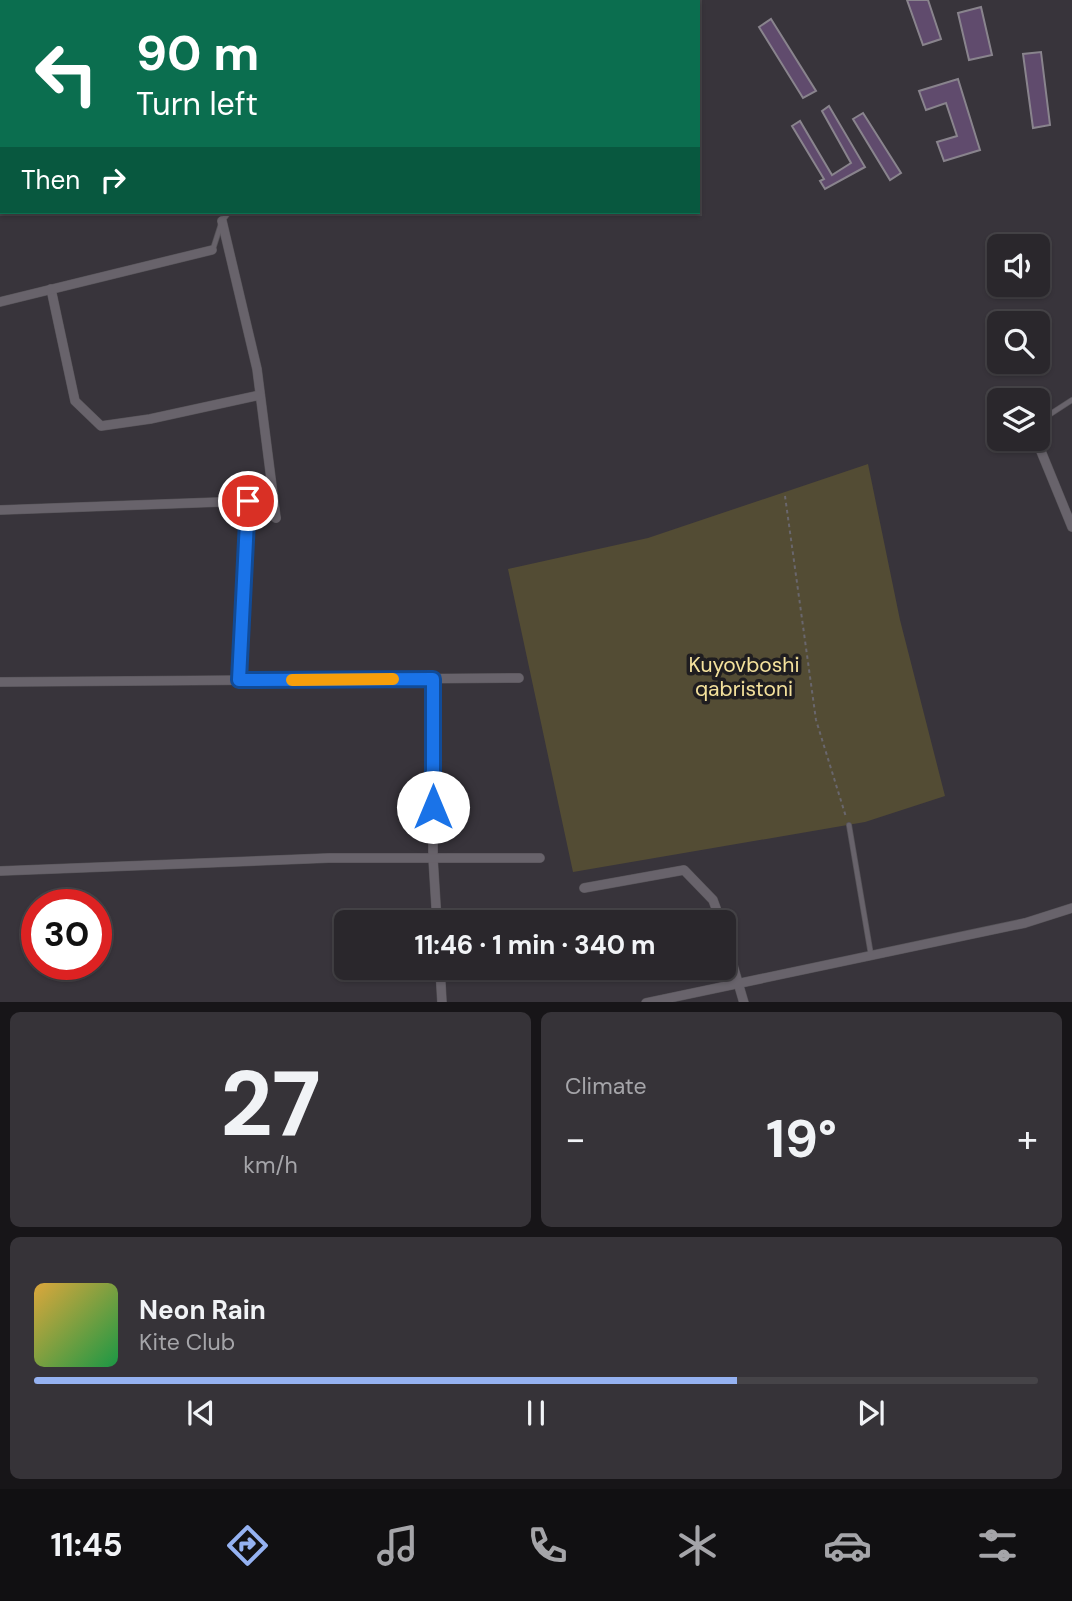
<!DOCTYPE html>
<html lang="en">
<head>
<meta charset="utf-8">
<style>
  :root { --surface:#2a272c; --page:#363338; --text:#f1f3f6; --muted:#a5a5a9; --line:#464448; --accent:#95b2f1 }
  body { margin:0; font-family:"DM Sans",sans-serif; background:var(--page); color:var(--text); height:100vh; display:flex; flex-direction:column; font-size:26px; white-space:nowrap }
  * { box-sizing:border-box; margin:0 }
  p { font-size:23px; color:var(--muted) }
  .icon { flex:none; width:38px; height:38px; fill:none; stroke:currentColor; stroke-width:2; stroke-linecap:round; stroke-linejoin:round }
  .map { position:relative; height:1002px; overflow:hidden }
  .sheet { display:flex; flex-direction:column; gap:10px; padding:10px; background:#171518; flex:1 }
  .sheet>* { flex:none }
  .banner { position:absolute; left:0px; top:0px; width:700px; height:214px; box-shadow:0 2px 5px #0004,0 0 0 2px var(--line); background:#0b6e4f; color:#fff; overflow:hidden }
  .buttons { position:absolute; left:987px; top:234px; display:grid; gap:14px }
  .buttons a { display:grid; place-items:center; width:63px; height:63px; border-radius:10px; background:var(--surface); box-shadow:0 2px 5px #0004,0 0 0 2px var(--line); font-size:35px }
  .speed { position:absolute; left:21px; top:889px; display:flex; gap:14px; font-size:35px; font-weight:700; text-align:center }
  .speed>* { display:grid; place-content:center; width:91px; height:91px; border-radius:50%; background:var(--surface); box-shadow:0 2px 5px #0004,0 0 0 2px var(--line); line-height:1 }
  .speed .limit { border:10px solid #d22; background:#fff; color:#111 }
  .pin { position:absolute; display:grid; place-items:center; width:60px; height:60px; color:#fff; margin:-30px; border:4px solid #fff; border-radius:50%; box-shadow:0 2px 7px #0007 }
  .me { position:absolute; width:77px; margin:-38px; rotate:0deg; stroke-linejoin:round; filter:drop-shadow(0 0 5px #0008) }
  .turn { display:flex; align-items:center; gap:24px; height:147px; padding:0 21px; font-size:32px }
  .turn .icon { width:91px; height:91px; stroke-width:2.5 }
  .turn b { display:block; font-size:49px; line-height:60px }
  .then { display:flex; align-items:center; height:66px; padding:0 21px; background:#0003; gap:14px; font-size:26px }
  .big { font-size:52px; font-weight:700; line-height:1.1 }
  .sheet .card { flex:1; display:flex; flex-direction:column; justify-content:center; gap:10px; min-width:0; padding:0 24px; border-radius:10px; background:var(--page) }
  .sheet .dial { align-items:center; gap:0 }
  .dial b { font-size:91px; line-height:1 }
  .song { display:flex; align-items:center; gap:21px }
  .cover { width:84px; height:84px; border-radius:10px; background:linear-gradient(135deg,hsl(40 70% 55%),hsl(140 70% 35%)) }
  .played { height:7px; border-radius:4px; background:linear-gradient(90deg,var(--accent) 70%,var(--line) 70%) }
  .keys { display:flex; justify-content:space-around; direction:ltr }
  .heat { display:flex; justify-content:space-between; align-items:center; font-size:38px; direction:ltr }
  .sheet .tiles { flex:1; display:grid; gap:10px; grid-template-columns:1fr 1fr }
  .card:last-child { grid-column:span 2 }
  .trip { position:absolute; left:334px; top:910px; width:402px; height:70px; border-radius:10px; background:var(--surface); box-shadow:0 2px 5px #0004,0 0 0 2px var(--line); font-weight:700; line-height:70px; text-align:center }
  .tab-bar { display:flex; height:112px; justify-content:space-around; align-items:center; background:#111012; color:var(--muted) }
  .tab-bar .icon { width:49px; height:49px }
  .tab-bar .active { color:var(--accent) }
  .tab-bar b { font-size:32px; color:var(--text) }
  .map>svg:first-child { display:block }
</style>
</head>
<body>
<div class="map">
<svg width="1072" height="1003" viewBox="0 0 1072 1003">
  <rect width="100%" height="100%" fill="#38343b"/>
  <path fill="#433b48" d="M0 0H167V2H2L0 128Z"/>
  <path fill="#534c34" d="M868 464 900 620 945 796 865 822 573 872 508 569 648 538Z"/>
  <g fill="#604b6d" stroke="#89848d" stroke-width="2">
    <path d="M907 0H928L941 39 923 45Z"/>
    <path d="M981 7 992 55 969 60 958 13Z"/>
    <path d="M771 19 816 91 803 98 759 27Z"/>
    <path d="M1041 52 1050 125 1033 128 1023 54Z"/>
    <path d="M958 79 980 150 944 161 937 142 957 136 946 103 926 110 919 91Z"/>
    <path d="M829 106 865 167 825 189 820 181 824 179 792 126 800 121 832 175 851 163 822 111Z"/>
    <path d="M863 113 901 173 890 180 853 119Z"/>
  </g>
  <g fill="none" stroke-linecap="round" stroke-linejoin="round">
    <g stroke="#565358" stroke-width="6">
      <g id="lane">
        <path d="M483 2 486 0"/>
        <path d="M213 249 222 221 229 212"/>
        <path d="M1038 422 1072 400"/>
        <path d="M849 825 871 955"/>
      </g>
    </g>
    <g stroke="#565358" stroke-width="10">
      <g id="street">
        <path d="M0 141H2"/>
        <path d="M222 221 257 369 276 518"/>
        <path d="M51 289 75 401 101 426 150 419 260 395"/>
        <path d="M0 302 212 250"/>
        <path d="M1036 439 1072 527"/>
        <path d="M0 510 248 501 276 518"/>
        <path d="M433 679V858L437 922"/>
        <path d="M239 680 248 501"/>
        <path d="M0 682 519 678"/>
        <path d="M0 871 329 858H540"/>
        <path d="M584 888 684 870 713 900 721 922"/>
        <path d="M724 935 744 1003"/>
        <path d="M440 968 442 1003"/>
        <path d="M646 1003 1025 923 1072 908"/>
      </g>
    </g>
    <path stroke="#69666c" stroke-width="2" stroke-dasharray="3.5 3.5" stroke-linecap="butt" d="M785 496 816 720 846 817"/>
    <use href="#lane" stroke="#68636b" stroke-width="4.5"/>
    <use href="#street" stroke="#68636b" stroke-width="9"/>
  </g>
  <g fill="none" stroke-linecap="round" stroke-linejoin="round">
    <g stroke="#114b97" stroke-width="18">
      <path id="route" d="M248 501 239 680 433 679V807"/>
    </g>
    <use href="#route" stroke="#1a73e8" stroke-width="12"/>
    <path stroke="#f59e0b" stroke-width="12" d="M292 680 393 679"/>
  </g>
  <g text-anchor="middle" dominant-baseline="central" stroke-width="7" stroke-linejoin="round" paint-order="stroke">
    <g font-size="21" fill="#f4e19c" stroke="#1f1d20">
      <text x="744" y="665">Kuyovboshi<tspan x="744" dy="24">qabristoni</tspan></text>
    </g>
  </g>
</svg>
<div class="buttons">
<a><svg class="icon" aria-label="sound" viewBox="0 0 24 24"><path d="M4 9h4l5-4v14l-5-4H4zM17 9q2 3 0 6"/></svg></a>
<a><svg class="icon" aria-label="search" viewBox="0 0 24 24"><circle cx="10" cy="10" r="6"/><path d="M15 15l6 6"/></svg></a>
<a><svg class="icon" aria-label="layers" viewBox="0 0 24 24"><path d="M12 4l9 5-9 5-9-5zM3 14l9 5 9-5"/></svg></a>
</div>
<div class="speed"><div class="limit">30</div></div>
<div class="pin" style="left:248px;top:501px;background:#d93025"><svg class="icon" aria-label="arrive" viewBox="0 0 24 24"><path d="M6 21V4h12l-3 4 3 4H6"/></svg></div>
<svg class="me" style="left:433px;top:807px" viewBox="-20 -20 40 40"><circle r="19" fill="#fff"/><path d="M0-13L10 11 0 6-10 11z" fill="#1a73e8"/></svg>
<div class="trip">11:46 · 1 min · 340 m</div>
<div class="banner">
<div class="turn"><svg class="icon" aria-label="left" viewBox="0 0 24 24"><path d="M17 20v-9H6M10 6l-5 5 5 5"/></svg><div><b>90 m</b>Turn left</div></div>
<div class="then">Then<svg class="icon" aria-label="right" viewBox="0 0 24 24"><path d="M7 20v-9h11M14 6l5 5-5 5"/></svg></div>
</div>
</div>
<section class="sheet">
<div class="tiles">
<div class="card dial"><b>27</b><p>km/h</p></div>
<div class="card"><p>Climate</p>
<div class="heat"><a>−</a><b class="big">19°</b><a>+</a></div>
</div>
<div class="card">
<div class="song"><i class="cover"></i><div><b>Neon Rain</b><p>Kite Club</p></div></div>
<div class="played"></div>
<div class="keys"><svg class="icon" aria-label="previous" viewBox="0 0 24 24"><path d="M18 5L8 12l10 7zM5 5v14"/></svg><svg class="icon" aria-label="pause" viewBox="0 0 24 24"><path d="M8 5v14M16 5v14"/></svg><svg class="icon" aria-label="next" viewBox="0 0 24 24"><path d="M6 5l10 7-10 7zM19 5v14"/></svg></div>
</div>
</div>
</section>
<nav class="tab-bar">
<b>11:45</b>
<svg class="icon active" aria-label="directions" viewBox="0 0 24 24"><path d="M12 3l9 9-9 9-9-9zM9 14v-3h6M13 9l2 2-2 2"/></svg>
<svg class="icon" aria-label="music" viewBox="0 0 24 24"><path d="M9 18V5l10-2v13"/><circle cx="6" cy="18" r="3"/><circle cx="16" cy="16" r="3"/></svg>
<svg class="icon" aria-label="phone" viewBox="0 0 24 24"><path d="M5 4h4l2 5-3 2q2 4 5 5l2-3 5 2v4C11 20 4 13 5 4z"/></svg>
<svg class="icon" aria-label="climate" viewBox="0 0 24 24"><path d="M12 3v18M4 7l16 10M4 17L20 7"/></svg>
<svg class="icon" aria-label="car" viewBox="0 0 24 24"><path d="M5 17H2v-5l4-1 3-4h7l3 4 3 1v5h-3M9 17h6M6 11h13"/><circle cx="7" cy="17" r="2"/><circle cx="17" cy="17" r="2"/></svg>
<svg class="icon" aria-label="filters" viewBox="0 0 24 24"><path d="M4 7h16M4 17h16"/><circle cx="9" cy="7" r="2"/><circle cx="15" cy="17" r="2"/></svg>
</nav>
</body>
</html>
